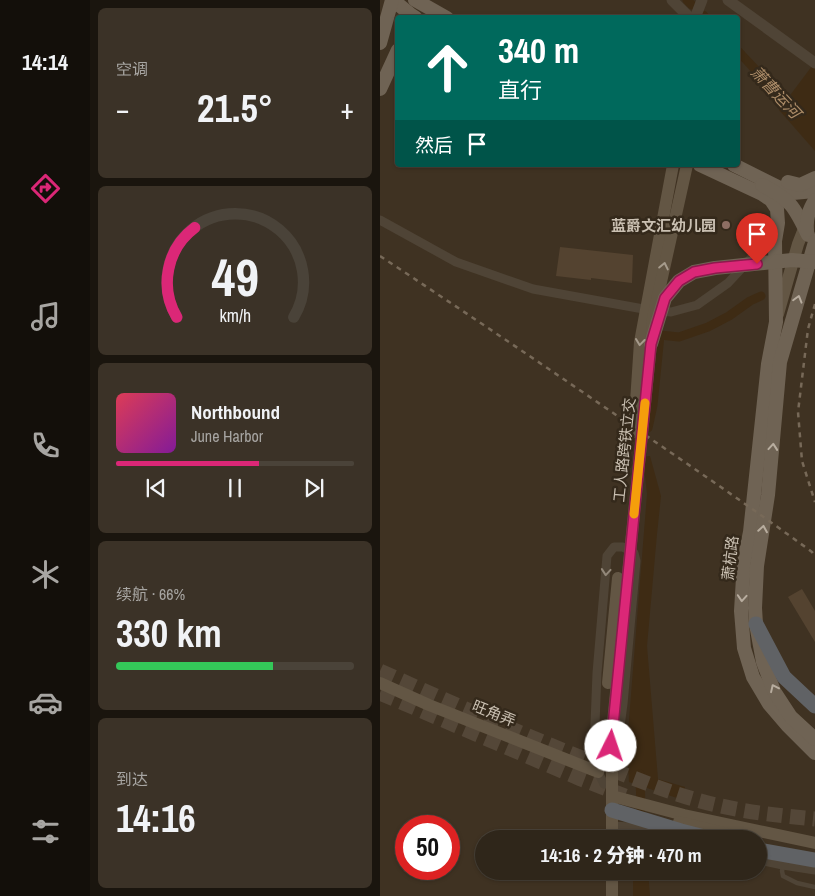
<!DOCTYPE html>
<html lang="zh">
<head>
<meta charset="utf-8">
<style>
  :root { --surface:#2f261a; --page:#3b3227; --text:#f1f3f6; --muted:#a7a5a2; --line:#4a4339; --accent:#db2777 }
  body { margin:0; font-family:"Archivo Narrow","Noto Sans SC",sans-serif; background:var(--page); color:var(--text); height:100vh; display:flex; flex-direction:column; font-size:19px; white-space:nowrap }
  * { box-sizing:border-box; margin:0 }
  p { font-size:16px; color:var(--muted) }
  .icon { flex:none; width:28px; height:28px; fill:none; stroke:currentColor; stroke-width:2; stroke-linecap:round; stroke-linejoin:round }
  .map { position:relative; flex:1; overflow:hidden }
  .sheet { display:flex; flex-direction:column; gap:8px; padding:8px; background:#1a150e; width:290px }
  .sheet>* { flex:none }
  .guide { position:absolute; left:15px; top:15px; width:345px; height:152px; border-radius:5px; box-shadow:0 1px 4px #0004,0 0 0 1px var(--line); background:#00695c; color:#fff; overflow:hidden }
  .speed { position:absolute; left:15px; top:815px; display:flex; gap:10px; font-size:25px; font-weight:700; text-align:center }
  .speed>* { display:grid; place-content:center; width:65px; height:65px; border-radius:50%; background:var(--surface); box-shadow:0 1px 4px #0004,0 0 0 1px var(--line); line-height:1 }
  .speed .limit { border:8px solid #d22; background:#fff; color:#111 }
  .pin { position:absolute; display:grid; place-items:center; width:42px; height:42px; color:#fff; margin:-51px -21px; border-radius:50% 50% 50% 0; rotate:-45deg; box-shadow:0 0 5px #0007 }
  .pin .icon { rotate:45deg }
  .me { position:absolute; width:55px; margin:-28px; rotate:4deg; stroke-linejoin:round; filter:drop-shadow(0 0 4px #0008) }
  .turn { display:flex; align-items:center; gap:18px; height:105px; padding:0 20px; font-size:22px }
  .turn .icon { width:65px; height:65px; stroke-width:2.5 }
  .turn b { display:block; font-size:35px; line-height:42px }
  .then { display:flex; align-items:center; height:48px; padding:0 20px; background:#0003; gap:10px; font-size:19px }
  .big { font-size:38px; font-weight:800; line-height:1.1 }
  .sheet .widget { flex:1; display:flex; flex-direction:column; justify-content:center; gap:8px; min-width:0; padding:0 18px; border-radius:8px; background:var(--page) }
  .sheet .dial { align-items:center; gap:0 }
  .dial svg { height:130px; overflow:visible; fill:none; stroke:var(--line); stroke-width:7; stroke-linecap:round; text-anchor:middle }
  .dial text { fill:var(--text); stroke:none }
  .song { display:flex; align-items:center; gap:15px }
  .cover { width:60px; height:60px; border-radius:8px; background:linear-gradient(135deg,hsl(350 70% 55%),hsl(290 70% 35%)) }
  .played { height:5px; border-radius:2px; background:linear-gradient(90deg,var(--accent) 60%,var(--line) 60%) }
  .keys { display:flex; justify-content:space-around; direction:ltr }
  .heat { display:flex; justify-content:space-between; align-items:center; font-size:28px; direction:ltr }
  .charge { height:8px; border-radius:4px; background:linear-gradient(90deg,#34c759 66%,var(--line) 0) }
  .trip { position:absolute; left:95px; top:830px; width:292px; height:50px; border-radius:25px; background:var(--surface); box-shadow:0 1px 4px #0004,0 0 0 1px var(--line); font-weight:800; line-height:50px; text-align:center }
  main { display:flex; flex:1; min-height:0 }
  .tab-bar { display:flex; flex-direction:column; width:90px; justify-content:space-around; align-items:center; background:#130f0a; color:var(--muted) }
  .tab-bar .icon { width:35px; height:35px }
  .tab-bar .current { color:var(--accent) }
  .tab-bar b { font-size:22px; color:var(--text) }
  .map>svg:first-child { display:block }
</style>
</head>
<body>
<main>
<nav class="tab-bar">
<b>14:14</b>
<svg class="icon current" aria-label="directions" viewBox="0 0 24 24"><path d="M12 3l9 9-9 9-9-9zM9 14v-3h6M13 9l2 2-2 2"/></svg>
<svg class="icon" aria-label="music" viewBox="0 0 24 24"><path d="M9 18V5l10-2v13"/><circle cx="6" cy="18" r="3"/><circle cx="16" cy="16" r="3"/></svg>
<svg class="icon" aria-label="phone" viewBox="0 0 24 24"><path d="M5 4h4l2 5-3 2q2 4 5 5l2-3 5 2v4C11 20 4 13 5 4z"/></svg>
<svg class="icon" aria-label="climate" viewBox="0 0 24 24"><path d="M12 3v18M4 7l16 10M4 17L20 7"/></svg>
<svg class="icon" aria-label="car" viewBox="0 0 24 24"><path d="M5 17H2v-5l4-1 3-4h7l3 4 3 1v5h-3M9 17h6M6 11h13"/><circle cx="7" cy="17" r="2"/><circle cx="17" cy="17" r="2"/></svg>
<svg class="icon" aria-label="filters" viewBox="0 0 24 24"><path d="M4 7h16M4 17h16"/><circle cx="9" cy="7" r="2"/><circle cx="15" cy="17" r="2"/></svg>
</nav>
<section class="sheet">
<div class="widget"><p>空调</p>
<div class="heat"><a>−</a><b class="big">21.5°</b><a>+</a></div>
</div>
<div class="widget dial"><svg viewBox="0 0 100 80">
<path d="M14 69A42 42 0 1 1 86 69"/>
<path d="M14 69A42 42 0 0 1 25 14" stroke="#db2777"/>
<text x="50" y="56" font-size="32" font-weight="700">49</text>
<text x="50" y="72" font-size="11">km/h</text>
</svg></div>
<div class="widget">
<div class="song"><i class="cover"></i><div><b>Northbound</b><p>June Harbor</p></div></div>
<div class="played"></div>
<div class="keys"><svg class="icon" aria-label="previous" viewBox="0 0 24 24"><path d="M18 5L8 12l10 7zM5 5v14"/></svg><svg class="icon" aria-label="pause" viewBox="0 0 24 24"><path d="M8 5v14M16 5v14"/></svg><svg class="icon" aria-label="next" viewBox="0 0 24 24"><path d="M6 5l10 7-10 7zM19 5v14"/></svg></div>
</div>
<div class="widget"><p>续航 · 66%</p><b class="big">330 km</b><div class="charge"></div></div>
<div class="widget"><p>到达</p><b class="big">14:16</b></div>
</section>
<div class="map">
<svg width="435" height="896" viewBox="0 0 435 896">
  <rect width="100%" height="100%" fill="#3f3222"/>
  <g fill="#3e2b14">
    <path d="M435 62V151L399 110Z"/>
    <path d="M270 456 281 496 277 534 267 646 278 779 305 787 303 800 249 782 247 745 267 494 263 457Z"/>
    <path d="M253 871H268L270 896H253Z"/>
  </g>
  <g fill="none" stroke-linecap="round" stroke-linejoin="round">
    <g stroke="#3e2b14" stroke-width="9">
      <path d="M307 0 312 5"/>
      <path d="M323 15 326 18"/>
      <path d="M358 51 413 110"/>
      <path d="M268 428 273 405 280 335 299 337 328 327 349 316 370 301 381 296"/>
      <path d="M260 774 261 809"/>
    </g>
  </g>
  <g fill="#544330">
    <path d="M180 247 253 255 252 283 211 278V280L176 276Z"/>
    <path d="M422 589 435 611V642L408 597Z"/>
  </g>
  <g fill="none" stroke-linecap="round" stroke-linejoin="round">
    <g stroke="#544738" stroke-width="15" stroke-dasharray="15 8" stroke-linecap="butt">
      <path d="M0 671C76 705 152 739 230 769 266 783 303 798 341 806 372 813 404 816 435 819"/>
      <path d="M0 693 201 779 245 796"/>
    </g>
    <path stroke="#4f4436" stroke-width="4.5" d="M403 866 402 871 403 876 417 883 435 887"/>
    <g stroke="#4f4436" stroke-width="9">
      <path d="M0 220 76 262 153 289 269 310 291 312 317 305 348 283 375 254 396 237"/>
      <path d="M224 784 218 772 215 724 217 673 227 556 234 547H243L254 553 256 561 243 704 237 749"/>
    </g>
    <g stroke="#4f4436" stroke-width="11">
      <path d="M292 0 310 18"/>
      <path d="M348 0 435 63"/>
      <path d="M315 18 322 0"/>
      <path d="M232 827 250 828 292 839"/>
      <path d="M379 859 403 864 435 869"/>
    </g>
    <g stroke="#635644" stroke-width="12">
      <path d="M398 314 418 244 427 221"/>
      <path d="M254 432 260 342 293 165"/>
      <path d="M0 683 49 705 218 772"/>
      <path d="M228 683 238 578"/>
      <path d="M232 796 304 815 435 843"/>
      <path d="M299 822 356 836 372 839"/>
      <path d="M232 839V732L271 344 273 318 307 165"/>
      <path d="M232 896V871"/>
    </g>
    <g stroke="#6f6354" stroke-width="14">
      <path d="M13 0 30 14 36 18"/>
      <path d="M35 0 67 18"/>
      <path d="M0 43 12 0"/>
      <path d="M0 89 18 50"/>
      <path d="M320 165 382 194 391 200 397 209 398 223 395 241 396 322 388 364 370 532 364 561 361 611 364 648 373 677 389 704 407 725 435 753"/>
      <path d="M354 165 400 188 413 193 435 191"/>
      <path d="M408 182 420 185 435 178"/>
      <path d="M382 185C411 200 414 206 428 235"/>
      <path d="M427 230C426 218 429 210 435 200"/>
      <path d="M435 242 400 362 388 495 377 566 375 608 376 624 383 662 394 691 411 717 435 739"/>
      <path d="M271 344 285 298 299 281 314 272 335 268 412 260 435 262"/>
    </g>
    <g stroke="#606265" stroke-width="15">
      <path d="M376 624 404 677 435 706"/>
      <path d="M232 810 301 831 332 839"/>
      <path d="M379 850 435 860"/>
    </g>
    <g stroke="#776958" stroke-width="2.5" stroke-dasharray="5 5" stroke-linecap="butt">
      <path d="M0 256C91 316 181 377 271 439 325 476 379 513 432 552L435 557"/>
      <path d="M435 304 428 329 418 412 422 461 435 502"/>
    </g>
  </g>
  <defs><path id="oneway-chevron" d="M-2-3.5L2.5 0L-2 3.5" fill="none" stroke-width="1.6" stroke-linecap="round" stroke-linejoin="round" transform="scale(1.25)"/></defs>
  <g stroke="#a69b8c">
    <use href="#oneway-chevron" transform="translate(284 266) rotate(-78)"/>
    <use href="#oneway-chevron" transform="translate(260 342) rotate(97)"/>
  </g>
  <g stroke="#b8ad9f">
    <use href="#oneway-chevron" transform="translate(418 299) rotate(-74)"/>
    <use href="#oneway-chevron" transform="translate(393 447) rotate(-85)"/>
    <use href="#oneway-chevron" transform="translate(383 529) rotate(-81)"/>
    <use href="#oneway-chevron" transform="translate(362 598) rotate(94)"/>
    <use href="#oneway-chevron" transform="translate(394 688) rotate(-115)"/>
  </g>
  <use stroke="#93887a" href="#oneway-chevron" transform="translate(226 572) rotate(95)"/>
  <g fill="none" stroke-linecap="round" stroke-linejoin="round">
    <g stroke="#8e194d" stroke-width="12">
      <path id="route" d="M231 746 271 344 285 298 299 281 314 272 335 268 377 264"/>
    </g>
    <use href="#route" stroke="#db2777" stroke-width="9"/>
    <path stroke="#f59e0b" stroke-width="9" d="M254 514 265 403"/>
  </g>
  <circle fill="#8d6e63" stroke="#34291b" stroke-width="2" cx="346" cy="225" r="5"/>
  <g text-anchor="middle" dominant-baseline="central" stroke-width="5" stroke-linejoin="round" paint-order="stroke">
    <g font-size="15" font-weight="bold" fill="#cac0b2" stroke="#34291b" text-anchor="end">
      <text x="336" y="225">蓝爵文汇幼儿园</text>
    </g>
    <g font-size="15" fill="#cac0b2" stroke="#34291b">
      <text transform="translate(244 450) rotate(-84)">工人路跨铁立交</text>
      <text transform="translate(350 558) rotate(-83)">萧杭路</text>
      <text transform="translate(114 713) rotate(22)">旺角弄</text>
    </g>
    <g font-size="16" font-style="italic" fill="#ac8c68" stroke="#34291b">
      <text transform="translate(396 92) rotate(47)">萧曹运河</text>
    </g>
  </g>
</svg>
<div class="speed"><div class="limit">50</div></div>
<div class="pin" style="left:377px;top:264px;background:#d93025"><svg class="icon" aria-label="arrive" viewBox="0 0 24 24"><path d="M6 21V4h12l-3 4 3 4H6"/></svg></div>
<svg class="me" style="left:231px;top:746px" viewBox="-20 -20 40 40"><circle r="19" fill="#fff"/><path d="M0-13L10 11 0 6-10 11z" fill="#db2777"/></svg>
<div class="trip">14:16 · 2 分钟 · 470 m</div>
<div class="guide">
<div class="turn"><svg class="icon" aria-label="ahead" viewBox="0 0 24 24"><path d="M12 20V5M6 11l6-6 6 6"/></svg><div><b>340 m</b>直行</div></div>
<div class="then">然后<svg class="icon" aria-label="arrive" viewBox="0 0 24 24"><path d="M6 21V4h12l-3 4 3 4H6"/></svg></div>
</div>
</div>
</main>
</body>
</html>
